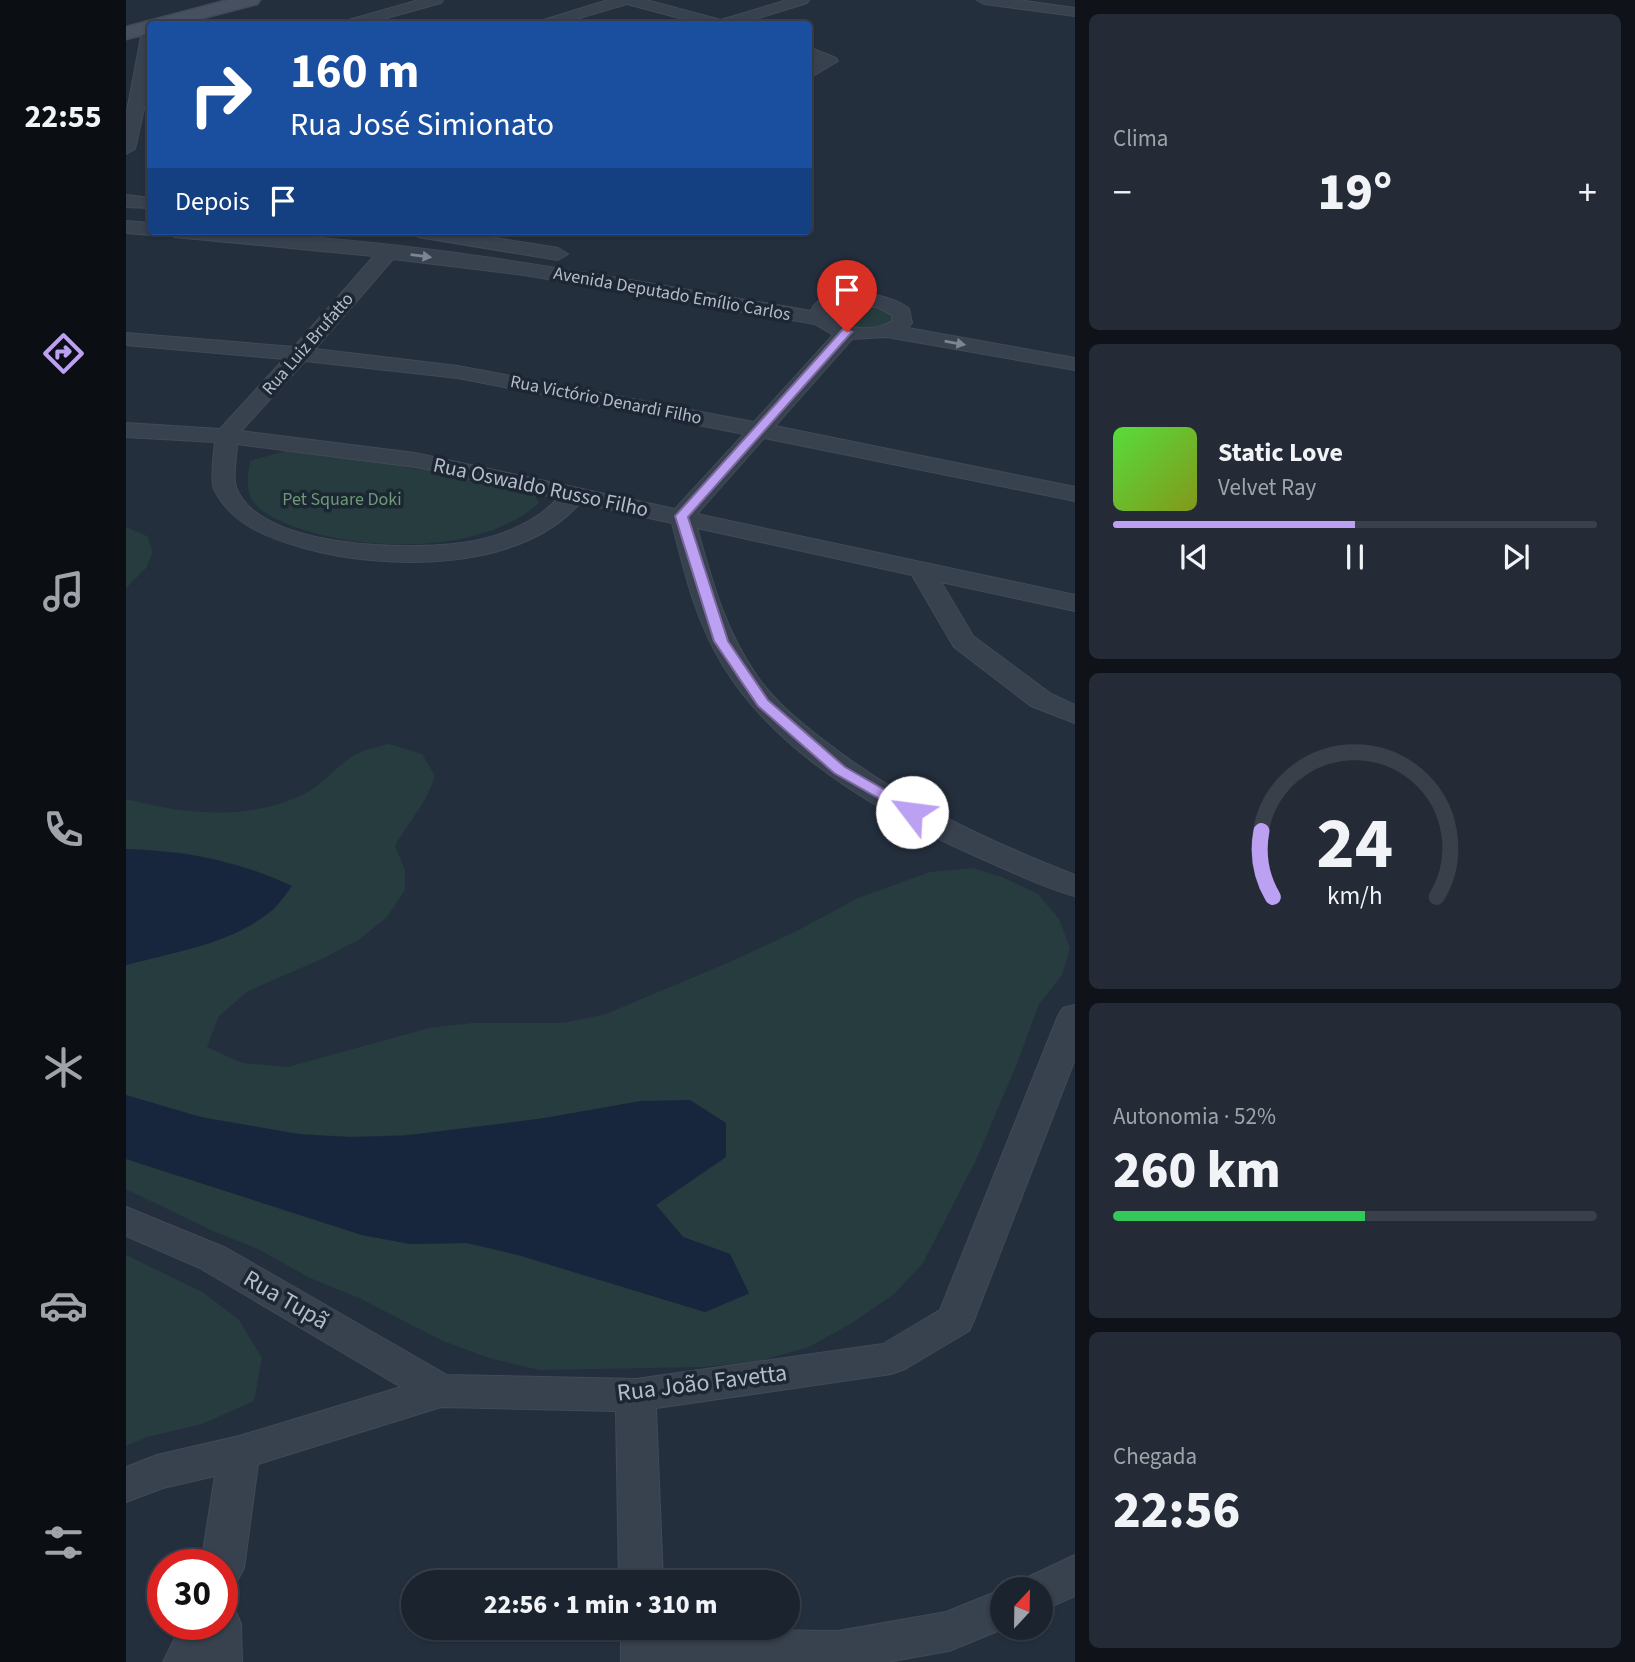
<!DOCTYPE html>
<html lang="pt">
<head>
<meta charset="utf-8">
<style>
  :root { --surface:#1b232e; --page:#242b36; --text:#f1f3f6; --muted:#a0a4aa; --line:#39404a; --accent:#bca0f2 }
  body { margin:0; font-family:"Source Sans 3",sans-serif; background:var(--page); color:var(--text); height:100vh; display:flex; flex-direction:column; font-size:26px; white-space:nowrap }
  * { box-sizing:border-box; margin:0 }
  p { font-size:23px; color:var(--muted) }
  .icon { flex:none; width:38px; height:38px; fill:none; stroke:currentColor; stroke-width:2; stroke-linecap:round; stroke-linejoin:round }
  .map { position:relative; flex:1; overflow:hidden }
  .panel { display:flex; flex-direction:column; gap:14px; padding:14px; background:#0f1319; width:560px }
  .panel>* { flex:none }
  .guide { position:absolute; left:21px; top:21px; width:665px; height:214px; border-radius:7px; box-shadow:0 2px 5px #0004,0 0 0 2px var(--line); background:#1a4fa0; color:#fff; overflow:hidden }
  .needle { width:46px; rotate:22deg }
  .tools { position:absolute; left:864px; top:1577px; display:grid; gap:14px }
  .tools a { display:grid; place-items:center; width:63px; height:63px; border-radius:50%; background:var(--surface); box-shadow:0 2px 5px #0004,0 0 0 2px var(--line); font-size:35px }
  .speed { position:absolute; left:21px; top:1549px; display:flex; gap:14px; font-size:35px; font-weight:700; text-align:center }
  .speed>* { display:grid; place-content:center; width:91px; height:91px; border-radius:50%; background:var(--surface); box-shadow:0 2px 5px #0004,0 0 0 2px var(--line); line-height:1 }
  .speed .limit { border:10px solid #d22; background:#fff; color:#111 }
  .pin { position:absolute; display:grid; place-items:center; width:60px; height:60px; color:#fff; margin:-72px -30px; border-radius:50% 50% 50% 0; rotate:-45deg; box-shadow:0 0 7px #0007 }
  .pin .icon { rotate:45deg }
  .me { position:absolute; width:77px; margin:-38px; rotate:300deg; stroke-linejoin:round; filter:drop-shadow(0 0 5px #0008) }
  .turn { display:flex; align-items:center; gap:24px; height:147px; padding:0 28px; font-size:32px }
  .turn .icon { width:91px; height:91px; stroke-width:2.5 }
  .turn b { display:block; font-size:49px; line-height:60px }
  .then { display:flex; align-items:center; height:66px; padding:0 28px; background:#0003; gap:14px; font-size:26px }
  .big { font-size:52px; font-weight:800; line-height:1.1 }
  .panel .tile { flex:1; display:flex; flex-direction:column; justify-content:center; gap:10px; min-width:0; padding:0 24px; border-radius:10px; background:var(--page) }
  .panel .dial { align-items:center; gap:0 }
  .dial svg { height:182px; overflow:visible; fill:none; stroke:var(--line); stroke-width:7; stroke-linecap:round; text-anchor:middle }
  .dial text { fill:var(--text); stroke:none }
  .song { display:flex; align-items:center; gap:21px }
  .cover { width:84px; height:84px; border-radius:10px; background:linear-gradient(135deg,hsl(110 70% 55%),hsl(70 70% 35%)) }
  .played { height:7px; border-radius:4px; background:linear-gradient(90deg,var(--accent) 50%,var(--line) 50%) }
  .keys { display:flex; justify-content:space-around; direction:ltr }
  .heat { display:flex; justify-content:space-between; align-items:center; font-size:38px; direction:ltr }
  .charge { height:10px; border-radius:5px; background:linear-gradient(90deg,#34c759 52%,var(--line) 0) }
  .trip { position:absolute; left:275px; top:1570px; width:399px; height:70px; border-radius:35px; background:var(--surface); box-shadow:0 2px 5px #0004,0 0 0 2px var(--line); font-weight:800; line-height:70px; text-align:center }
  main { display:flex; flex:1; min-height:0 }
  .menu { display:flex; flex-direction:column; width:126px; justify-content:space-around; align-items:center; background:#0b0e12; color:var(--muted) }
  .menu .icon { width:49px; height:49px }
  .menu .current { color:var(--accent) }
  .menu b { font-size:32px; color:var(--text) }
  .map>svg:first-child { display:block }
</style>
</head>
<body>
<main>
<nav class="menu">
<b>22:55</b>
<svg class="icon current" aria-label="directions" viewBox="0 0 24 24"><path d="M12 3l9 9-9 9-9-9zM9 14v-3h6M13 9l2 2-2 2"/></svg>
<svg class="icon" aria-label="music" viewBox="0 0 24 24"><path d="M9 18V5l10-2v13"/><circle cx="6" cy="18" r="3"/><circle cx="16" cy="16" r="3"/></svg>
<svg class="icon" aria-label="phone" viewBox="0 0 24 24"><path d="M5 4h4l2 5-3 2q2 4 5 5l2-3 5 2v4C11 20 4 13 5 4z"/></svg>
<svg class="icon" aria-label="climate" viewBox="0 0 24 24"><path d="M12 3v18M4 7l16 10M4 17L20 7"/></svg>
<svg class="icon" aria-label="car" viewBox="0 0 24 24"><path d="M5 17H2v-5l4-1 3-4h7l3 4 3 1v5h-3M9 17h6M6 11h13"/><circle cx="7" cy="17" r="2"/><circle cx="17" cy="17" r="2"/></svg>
<svg class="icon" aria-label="filters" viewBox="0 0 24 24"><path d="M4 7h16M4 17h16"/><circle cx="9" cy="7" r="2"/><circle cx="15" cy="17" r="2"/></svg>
</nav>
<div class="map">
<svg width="949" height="1662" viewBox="0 0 949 1662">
  <rect width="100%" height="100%" fill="#242f3e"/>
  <g fill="#263c3f">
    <path d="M725 304H745L767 314 768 318C756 337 718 329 704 317L709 308Z"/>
    <path d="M159 451C243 458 326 475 408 494L413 503C356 555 238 552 169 527 154 521 133 513 125 498 120 487 122 473 124 461Z"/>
    <path d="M0 527 21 536 27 552 20 568 0 588Z"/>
    <path d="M263 744 296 754 309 776C300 804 283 821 269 846L279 870V890L261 917 234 939 198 958 122 991 93 1016 81 1047 116 1063 162 1067 303 1028 347 1023H437L480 1014 599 964 669 932 732 898 804 872 847 868 876 877 912 894 933 919 944 948 936 975 913 1004 890 1066 850 1160 797 1263 768 1294 726 1323 683 1347 633 1361 577 1367 413 1370 363 1358 317 1341 233 1298 184 1278 132 1249 87 1231 0 1189V1159L236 1235 284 1244 341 1243 392 1255 579 1312 623 1294 604 1254 557 1237 529 1204 515 1101C403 1121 290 1143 176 1135 116 1130 57 1112 0 1095V965L32 956 96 861 57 853 0 849V799C58 814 124 822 180 793 199 782 211 766 227 756 236 750 252 747 263 744Z"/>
    <path d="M0 1255 78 1293 113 1320 136 1358 128 1401 76 1424 21 1437 0 1446Z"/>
  </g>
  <g fill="#17263c">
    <path d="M0 849C58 851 114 861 166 886 159 895 153 905 144 912 104 944 48 952 0 965Z"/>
    <path d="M0 1095 74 1117 173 1134 224 1137 275 1136 419 1118 515 1101 564 1100 600 1123V1157L530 1205 557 1237 604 1254 623 1293 579 1312 392 1255 341 1243 284 1244 236 1235 0 1159Z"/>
  </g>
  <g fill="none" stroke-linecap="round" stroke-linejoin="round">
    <g stroke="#414a57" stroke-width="2">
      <g id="street">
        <path d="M293 0H317L315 3 239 24H216L219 21Z"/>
        <path d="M482 0H520L595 20 661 0H683L681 3 613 24H576L501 4 433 24H411L414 21Z"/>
        <path d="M851 0H892L949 8V16L858 4Z"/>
        <path d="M24 27V82L9 149 0 154V116L16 32Z"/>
        <path d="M682 47 710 58 712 61 682 79V67L692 62 682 58Z"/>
        <path d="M0 195 24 198V208L0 207Z"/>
        <path d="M0 221 24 223V231H32L24 235 0 233Z"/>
        <path d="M39 231C255 231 471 275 685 311 696 282 764 292 783 309L786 323 782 328 949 358V370L761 337 726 339 649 426 949 487V501L638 438 571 514 949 595V611L815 582 847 636 925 694 949 705V723L905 706 828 647 786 575 571 528C586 581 599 631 631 676 648 701 672 721 696 739 772 799 859 840 949 875V896C922 889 895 876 870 865 772 823 655 760 598 667 570 622 559 574 546 523L454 503C393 572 260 571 178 548 142 538 106 525 88 489 84 480 88 453 89 442L0 437V423L94 429 158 359 0 345V333L168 347 248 256 48 237ZM267 259 398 275 689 324 707 335 628 422 332 366 189 349ZM726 305 751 307 766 315V321C747 332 722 330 705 317V312ZM179 361 332 378 618 434 549 509 289 453 115 431ZM111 444 289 467 432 498C412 521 378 535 348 541 294 552 132 550 110 487 106 475 111 456 111 444Z"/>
        <path d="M283 231H327L432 248 442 254 432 260 292 237Z"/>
        <path d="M949 1005V1059L848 1320 843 1331 779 1369 765 1374 530 1408 537 1582H493L490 1411 315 1407 132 1464 118 1568 111 1581 96 1587V1564H75L89 1476 37 1488 0 1502V1467L31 1455 113 1436 275 1387 74 1268 0 1236V1207L100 1248 321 1375 510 1379 757 1344 814 1310 932 1016 937 1008Z"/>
        <path d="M949 1555V1596L915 1611V1589H895L900 1578Z"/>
        <path d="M877 1589V1628H879L823 1651 761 1662H495V1628H539V1636L594 1630 712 1631 820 1612Z"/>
        <path d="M96 1606 109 1610 115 1624 116 1662H37L56 1624H96Z"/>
      </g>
    </g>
    <g stroke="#414a57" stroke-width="3">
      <path id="secondary" d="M102 0H134L131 4 54 24H24V33L0 39V27Z"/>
    </g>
    <use href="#street" fill="#38414e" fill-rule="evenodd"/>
    <use href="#secondary" fill="#465061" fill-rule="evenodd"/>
  </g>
  <defs><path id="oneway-solid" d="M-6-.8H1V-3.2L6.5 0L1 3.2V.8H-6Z" transform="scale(1.75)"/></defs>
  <g fill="#7c8592">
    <use href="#oneway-solid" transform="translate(295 256) rotate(7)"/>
    <use href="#oneway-solid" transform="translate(829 343) rotate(10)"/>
  </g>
  <path fill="#bca0f2" stroke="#7a689d" stroke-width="2" d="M717 329 726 332 562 517 602 641 642 700 719 767 792 809 794 812 786 817 708 773 632 706 588 641 549 516Z"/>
  <g text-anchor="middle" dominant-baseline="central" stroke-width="7" stroke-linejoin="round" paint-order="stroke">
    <g font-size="18" fill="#b4bcc9" stroke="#1d2633">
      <text transform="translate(546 294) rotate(10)">Avenida Deputado Emílio Carlos</text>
      <text transform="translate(182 344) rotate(-49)">Rua Luiz Brufatto</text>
      <text transform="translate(480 400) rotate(11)">Rua Victório Denardi Filho</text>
    </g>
    <g font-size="18" fill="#6b9a76" stroke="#1d2633">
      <text x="216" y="499">Pet Square Doki</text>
    </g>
    <g font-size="21" fill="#b4bcc9" stroke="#1d2633">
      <text transform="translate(415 487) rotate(12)">Rua Oswaldo Russo Filho</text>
    </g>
    <g font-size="24" fill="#b4bcc9" stroke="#1d2633">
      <text transform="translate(160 1300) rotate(30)">Rua Tupã</text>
      <text transform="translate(576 1383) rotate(-7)">Rua João Favetta</text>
    </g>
  </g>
</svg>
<div class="tools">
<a><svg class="needle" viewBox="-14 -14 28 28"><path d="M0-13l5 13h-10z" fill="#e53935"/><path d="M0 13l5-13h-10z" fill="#a0a4aa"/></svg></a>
</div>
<div class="speed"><div class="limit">30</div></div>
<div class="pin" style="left:721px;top:332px;background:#d93025"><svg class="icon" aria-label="arrive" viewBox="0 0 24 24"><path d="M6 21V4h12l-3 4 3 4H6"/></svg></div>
<svg class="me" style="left:786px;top:812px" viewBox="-20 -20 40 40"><circle r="19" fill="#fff"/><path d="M0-13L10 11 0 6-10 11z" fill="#bca0f2"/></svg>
<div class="trip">22:56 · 1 min · 310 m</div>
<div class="guide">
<div class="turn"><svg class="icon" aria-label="right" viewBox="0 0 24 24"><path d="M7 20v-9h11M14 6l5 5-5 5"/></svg><div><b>160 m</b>Rua José Simionato</div></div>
<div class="then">Depois<svg class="icon" aria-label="arrive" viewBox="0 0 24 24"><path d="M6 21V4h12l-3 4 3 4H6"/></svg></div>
</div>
</div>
<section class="panel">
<div class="tile"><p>Clima</p>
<div class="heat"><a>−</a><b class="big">19°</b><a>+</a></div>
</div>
<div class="tile">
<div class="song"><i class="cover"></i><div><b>Static Love</b><p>Velvet Ray</p></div></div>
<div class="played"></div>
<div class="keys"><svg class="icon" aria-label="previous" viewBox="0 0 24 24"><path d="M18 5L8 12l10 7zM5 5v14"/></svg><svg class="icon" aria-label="pause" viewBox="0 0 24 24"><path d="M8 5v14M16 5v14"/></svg><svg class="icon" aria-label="next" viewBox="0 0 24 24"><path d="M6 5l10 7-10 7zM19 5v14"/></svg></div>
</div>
<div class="tile dial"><svg viewBox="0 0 100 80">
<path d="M14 69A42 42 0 1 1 86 69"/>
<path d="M14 69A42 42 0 0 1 9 40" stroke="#bca0f2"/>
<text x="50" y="56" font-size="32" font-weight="700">24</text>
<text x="50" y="72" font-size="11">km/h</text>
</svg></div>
<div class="tile"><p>Autonomia · 52%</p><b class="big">260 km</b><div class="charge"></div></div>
<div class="tile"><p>Chegada</p><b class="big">22:56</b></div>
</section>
</main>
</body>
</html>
